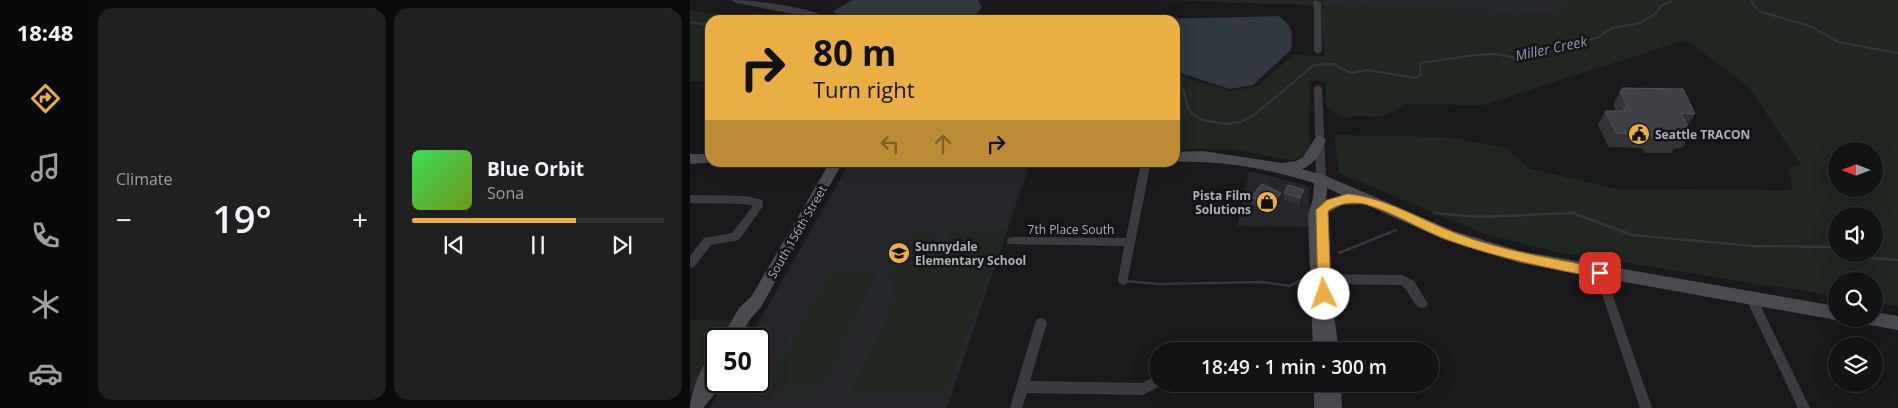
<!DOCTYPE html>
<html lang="en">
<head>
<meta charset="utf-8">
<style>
  :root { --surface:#131315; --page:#202022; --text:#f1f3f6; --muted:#9d9ea0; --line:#323234; --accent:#eaaf43 }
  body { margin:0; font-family:"Open Sans",sans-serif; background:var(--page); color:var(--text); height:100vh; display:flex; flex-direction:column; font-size:19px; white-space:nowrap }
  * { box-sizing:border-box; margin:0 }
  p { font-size:16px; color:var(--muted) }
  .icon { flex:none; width:28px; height:28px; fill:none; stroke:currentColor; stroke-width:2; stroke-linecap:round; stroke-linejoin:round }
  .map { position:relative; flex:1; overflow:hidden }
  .sheet { display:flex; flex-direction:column; gap:8px; padding:8px; background:#0a0a0c; width:600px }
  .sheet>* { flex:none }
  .hud { position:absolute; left:15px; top:15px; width:475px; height:152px; border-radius:15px; box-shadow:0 5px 20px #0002,0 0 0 1px var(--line); background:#eaaf43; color:#111; overflow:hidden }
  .needle { width:32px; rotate:270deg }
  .controls { position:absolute; left:1138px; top:142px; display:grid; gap:10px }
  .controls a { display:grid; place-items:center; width:55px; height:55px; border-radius:50%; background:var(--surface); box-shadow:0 5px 20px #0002,0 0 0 1px var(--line); font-size:25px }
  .speed { position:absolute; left:15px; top:328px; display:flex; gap:10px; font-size:25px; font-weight:700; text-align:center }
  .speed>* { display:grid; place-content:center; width:65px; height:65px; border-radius:50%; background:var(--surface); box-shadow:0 5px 20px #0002,0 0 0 1px var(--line); line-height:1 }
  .speed .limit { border:2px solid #111; border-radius:8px; background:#fff; color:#111 }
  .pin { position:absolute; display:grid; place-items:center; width:42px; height:42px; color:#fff; margin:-21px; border-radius:10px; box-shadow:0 2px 8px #0006 }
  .me { position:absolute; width:55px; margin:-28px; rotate:357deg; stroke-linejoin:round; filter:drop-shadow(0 0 4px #0008) }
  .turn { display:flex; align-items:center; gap:18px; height:105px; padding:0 25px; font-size:22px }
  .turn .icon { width:65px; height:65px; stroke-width:2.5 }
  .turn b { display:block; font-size:35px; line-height:42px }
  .lanes { display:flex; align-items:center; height:48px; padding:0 25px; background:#0003; justify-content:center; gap:25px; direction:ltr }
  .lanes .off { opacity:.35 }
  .big { font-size:38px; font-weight:600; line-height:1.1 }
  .sheet .widget { flex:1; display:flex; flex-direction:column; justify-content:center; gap:8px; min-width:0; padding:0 18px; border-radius:15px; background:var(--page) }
  .song { display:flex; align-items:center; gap:15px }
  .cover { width:60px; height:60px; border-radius:8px; background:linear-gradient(135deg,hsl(130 70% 55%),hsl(80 70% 35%)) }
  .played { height:5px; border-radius:2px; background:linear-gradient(90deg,var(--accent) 65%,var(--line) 65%) }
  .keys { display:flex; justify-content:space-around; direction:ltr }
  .heat { display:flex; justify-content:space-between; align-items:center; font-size:28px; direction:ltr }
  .sheet .tiles { flex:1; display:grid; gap:8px; grid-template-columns:repeat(2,1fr) }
  .trip { position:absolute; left:459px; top:342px; width:290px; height:50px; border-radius:25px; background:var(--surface); box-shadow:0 5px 20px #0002,0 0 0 1px var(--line); font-weight:600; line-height:50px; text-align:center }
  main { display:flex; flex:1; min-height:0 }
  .dock { display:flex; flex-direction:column; width:90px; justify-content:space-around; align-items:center; background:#080808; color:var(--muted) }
  .dock .icon { width:35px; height:35px }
  .dock .on { color:var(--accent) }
  .dock b { font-size:22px; color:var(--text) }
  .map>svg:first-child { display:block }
</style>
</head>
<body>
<main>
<nav class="dock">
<b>18:48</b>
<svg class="icon on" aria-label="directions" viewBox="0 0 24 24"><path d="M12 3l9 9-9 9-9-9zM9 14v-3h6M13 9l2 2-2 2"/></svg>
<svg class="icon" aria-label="music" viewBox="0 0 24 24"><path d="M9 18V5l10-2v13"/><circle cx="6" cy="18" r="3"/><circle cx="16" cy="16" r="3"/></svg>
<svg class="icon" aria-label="phone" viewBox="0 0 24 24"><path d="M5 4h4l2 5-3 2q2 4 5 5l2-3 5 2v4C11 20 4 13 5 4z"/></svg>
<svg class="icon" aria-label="climate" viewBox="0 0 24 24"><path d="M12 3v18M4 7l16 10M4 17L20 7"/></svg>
<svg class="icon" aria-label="car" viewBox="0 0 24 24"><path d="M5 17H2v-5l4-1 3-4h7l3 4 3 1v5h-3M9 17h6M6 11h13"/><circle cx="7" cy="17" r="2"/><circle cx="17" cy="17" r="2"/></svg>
</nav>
<section class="sheet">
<div class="tiles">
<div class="widget"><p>Climate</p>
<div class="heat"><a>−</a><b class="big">19°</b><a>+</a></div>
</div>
<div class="widget">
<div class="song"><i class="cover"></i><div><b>Blue Orbit</b><p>Sona</p></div></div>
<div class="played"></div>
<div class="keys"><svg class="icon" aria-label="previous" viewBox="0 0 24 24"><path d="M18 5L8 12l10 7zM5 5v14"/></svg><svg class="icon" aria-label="pause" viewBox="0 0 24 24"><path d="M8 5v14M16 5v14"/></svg><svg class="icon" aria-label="next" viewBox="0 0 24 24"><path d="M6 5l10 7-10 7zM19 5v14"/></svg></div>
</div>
</div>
</section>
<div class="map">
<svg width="1208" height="408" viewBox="0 0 1208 408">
  <rect width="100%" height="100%" fill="#19191c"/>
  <g fill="#252629">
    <path d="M473 0H890L868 12 854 14 635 6 627 9 620 5Z"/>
    <path d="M339 166 257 408H20L35 381H69V339H59L157 167Z"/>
    <path d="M559 171 614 185 619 188V227L547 226Z"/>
  </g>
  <g fill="#1f2720" fill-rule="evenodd">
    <path d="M890 0H1208V306L1184 302V281H1146V296L867 252 792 233 649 173 644 135 758 137 816 148 838 168 926 189 1102 190 1099 170 1103 167 1111 165 1058 86 996 40 793 105 715 104 694 116 651 117 636 106 635 81H620L619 151 604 161 542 149H485V74L540 91 568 86 603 55 634 56 631 9 635 6 854 14 868 12ZM1146 151H1184V189H1146ZM1146 216H1184V254H1146Z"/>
    <path d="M0 10 61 20H20V81H0Z"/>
    <path d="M262 228H316L255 392 162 390 200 311 203 284 199 273 203 264 194 263 199 253 250 252Z"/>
    <path d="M227 230H243L245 241 242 249 204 251 207 244 214 242Z"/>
    <path d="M141 269H189L133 387H79Z"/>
    <path d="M0 320H45L33 339H26V351L0 394Z"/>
  </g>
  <g fill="#30393f">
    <path d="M163 0H288L292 7 282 20H152L143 11Z"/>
    <path d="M588 16C603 25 603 33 601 50L563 85 540 89 485 71V20H426Z"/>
  </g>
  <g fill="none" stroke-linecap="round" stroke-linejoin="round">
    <g stroke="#30393f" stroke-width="2">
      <path d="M1060 0 1069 11 1122 27 1148 42 1208 53"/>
      <path d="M0 22 20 25"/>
      <path d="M485 86 494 91 497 105 501 113 513 120 536 124 551 122 564 115 624 65 643 64 661 73 677 70 726 78 730 75 731 63 784 55 805 54 827 58 844 54 853 48H866L873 43 883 46 890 41 907 38 922 28 950 23 965 14 972 5 981 2 980 0"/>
    </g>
    <g stroke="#30393f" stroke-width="2.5">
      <path d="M744 213 789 217 883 213 942 235 1063 246 1146 247"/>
      <path d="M649 253 706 230"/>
      <path d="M1169 254 1183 258 1208 260"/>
      <path d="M436 281 469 284 573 282 600 286 616 277"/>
    </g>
    <g fill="#3b3c40" fill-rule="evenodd">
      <path d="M624 1H627L631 3 632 51 628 54 624 51Z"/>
      <path d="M628 85 632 88 636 180 631 184 626 180 624 88Z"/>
      <path d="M451 162H461L437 283 433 285 429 283 428 280 434 246 318 244 317 241 318 238 322 237 436 238Z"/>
      <path d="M0 195 56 196 72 200 73 206 49 240 21 245 4 267 0 268V256L14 238 42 233 63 206 56 204 0 203Z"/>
      <path d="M910 268 914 270 915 273 962 408H950L905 273 906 270Z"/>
      <path d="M633 274 712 275 724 281 738 304 736 307C724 312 720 290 711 285L633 284 629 282 628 279 629 276Z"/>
      <path d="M1062 294 1066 296 1120 408H1108L1056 299 1058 296Z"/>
      <path d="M351 318 355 319 357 323 340 381 452 383 468 375V384H473L472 385 453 395 337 393 332 408H320L345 323 347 319Z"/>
    </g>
    <path fill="#3b3c40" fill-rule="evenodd" d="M41 0C62 0 126 7 141 20H126L109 15 46 3Z"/>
    <g fill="#494b50" fill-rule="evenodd">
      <path d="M630 135 636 140C631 153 625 164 612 169L636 176 764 231 830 251 1146 306V319H1149L1146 320 830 263 755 240 674 204 652 205 632 216 637 302 640 303 643 308 649 351H623L618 216 623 198 624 183C579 169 532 160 485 162V152L513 151 592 163 606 161 613 157 626 137ZM637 188 652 195 636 201Z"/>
      <path d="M0 154H20V162H24L0 164Z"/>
      <path d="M140 162H153L71 307 61 318 48 339H31L49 308 61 297Z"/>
      <path d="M1184 312 1208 316V330L1175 324 1173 319H1184Z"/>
      <path d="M26 352V381H33L32 385 13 408H0C0 394 13 358 26 352Z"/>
      <path d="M624 384H651L652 408H624Z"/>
    </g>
  </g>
  <g fill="#333336">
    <path d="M932 88 1005 114 997 126 1001 134 992 148H985L981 153H955L952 148 919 147 908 125 915 111H926L923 105Z"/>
    <path d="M591 193V200L584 209 575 204 571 209 562 204 561 197Z"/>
    <path d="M594 193 614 197 610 205 594 200Z"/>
  </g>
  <g fill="#232326">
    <path d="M614 190V197L610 205V198Z"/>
    <path d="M591 193V200L584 209V202Z"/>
    <path d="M574 198 575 204 571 209V202Z"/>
  </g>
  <g fill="#404144" stroke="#515257">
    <path d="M932 88 993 89 1005 114 991 113 1001 134H987L990 139H963L960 134 926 133 915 111H935L933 108H938L930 91H933Z"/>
    <path d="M572 184 591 193 584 202 574 198 571 202 561 197Z"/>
    <path d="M598 185 614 190 610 198 594 193Z"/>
  </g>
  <path fill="#eaaf43" stroke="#98722c" d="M658 194C696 198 729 219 765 233 812 251 861 258 910 268L916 273 910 278C858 268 808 258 758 240 731 230 705 213 678 205 664 201 649 203 638 211L641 294 634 300 628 294 626 210 637 200Z"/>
  <defs>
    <g id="civic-disc" transform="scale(1.125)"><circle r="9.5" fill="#eaaf43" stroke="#141417"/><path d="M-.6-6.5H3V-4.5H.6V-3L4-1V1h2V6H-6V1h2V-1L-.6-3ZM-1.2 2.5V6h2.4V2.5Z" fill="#111"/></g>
    <g id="shop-disc" transform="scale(1.125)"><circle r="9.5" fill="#eaaf43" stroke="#141417"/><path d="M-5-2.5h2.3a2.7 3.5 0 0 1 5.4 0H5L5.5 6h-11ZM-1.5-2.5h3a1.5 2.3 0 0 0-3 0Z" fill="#111"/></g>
    <g id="school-disc" transform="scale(1.125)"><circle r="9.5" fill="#eaaf43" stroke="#141417"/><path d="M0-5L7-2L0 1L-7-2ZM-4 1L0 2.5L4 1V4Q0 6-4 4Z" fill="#111"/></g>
  </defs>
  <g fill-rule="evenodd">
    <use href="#civic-disc" x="949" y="134"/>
    <use href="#shop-disc" x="577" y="202"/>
    <use href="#school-disc" x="209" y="253"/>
  </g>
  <g text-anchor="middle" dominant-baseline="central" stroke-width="5" stroke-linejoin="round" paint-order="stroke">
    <g font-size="12" font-weight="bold" fill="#adb1ba" stroke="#141417" text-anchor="start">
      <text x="965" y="134">Seattle TRACON</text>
      <text x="561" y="195" text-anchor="end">Pista Film<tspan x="561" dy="14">Solutions</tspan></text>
      <text x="225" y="246">Sunnydale<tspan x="225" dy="14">Elementary School</tspan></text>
    </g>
    <g font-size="12" fill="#adb1ba" stroke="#141417">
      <text x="381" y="229">7th Place South</text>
      <text transform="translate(107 232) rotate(-60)">South 156th Street</text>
    </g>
    <g font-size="14" font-style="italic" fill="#869fb3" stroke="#141417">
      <text transform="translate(861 48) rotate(-12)">Miller Creek</text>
    </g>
  </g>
</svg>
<div class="controls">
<a><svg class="needle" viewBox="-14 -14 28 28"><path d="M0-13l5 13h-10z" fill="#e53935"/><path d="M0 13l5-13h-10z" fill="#9d9ea0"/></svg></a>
<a><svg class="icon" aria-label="sound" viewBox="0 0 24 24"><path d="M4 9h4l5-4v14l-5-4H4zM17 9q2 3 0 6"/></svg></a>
<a><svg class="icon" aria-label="search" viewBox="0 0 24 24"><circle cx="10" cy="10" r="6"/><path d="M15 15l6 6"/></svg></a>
<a><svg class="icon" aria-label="layers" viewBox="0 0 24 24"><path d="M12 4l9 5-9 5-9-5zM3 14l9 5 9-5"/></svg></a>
</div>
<div class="speed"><div class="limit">50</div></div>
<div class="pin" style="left:910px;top:273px;background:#d93025"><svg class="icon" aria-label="arrive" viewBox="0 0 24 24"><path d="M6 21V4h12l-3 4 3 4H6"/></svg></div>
<svg class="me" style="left:634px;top:294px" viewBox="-20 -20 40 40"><circle r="19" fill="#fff"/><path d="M0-13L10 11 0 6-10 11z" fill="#eaaf43"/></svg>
<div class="trip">18:49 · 1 min · 300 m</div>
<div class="hud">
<div class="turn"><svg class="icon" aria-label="right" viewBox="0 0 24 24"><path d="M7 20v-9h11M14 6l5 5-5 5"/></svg><div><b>80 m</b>Turn right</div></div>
<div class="lanes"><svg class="icon off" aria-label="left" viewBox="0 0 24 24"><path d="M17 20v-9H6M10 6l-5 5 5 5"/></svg><svg class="icon off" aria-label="ahead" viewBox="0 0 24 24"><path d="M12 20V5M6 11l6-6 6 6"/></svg><svg class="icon" aria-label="right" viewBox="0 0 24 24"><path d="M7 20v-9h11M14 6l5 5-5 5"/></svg></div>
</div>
</div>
</main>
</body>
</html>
